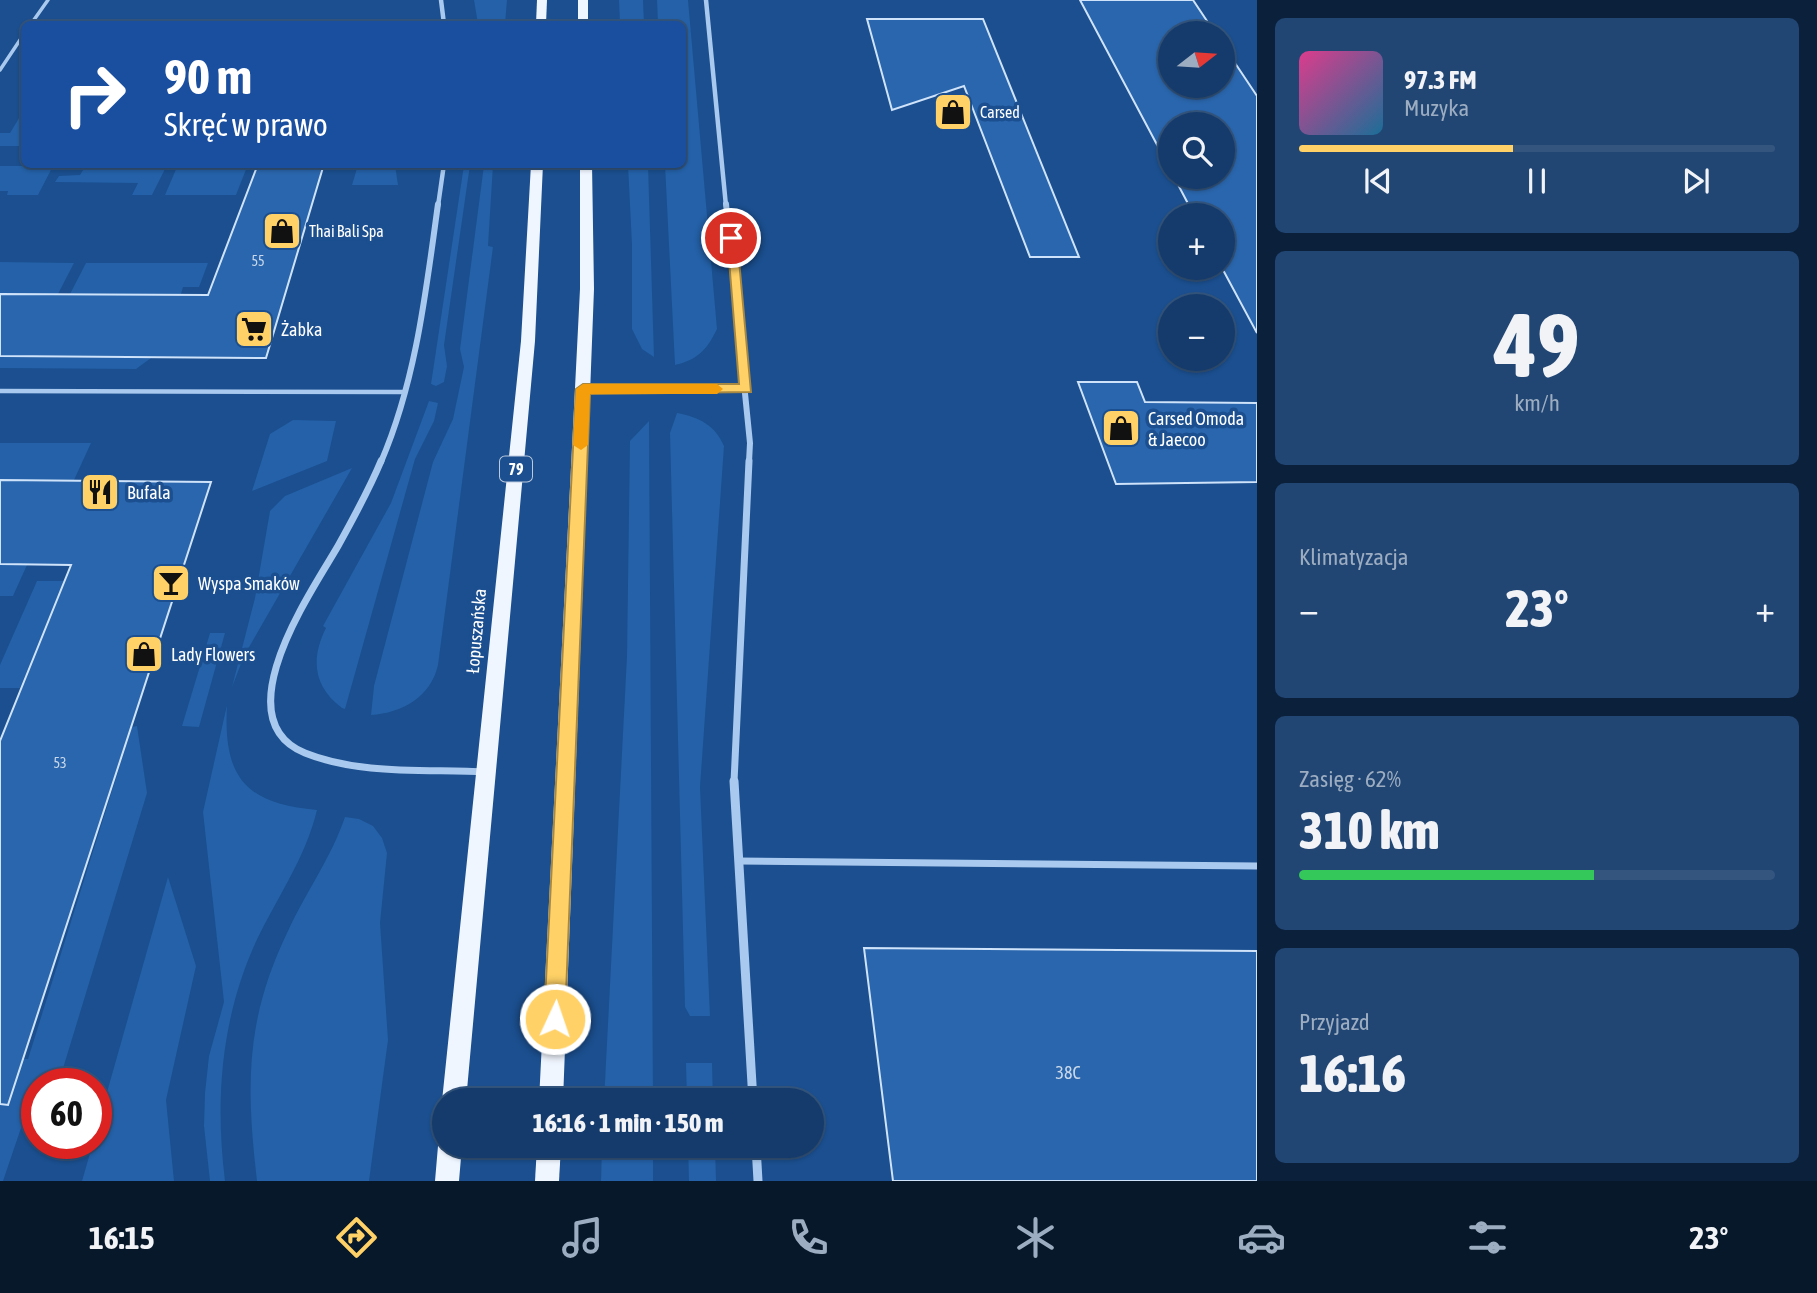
<!DOCTYPE html>
<html lang="pl">
<head>
<meta charset="utf-8">
<style>
  :root { --surface:#143b6b; --page:#214673; --text:#f1f3f6; --muted:#9dadc1; --line:#33557e; --accent:#ffd166 }
  body { margin:0; font-family:"Asap Condensed",sans-serif; background:var(--page); color:var(--text); height:100vh; display:flex; flex-direction:column; font-size:26px; white-space:nowrap }
  * { box-sizing:border-box; margin:0 }
  p { font-size:23px; color:var(--muted) }
  .icon { flex:none; width:38px; height:38px; fill:none; stroke:currentColor; stroke-width:2; stroke-linecap:round; stroke-linejoin:round }
  .map { position:relative; flex:1; overflow:hidden }
  .side { display:flex; flex-direction:column; gap:18px; padding:18px; background:#0b203b; width:560px }
  .side>* { flex:none }
  .banner { position:absolute; left:21px; top:21px; width:665px; height:147px; border-radius:10px; box-shadow:0 2px 5px #0004,0 0 0 2px var(--line); background:#1a4fa0; color:#fff; overflow:hidden }
  .needle { width:46px; rotate:73deg }
  .fabs { position:absolute; left:1158px; top:21px; display:grid; gap:14px }
  .fabs a { display:grid; place-items:center; width:77px; height:77px; border-radius:50%; background:var(--surface); box-shadow:0 2px 5px #0004,0 0 0 2px var(--line); font-size:35px }
  .speed { position:absolute; left:21px; top:1068px; display:flex; gap:14px; font-size:35px; font-weight:700; text-align:center }
  .speed>* { display:grid; place-content:center; width:91px; height:91px; border-radius:50%; background:var(--surface); box-shadow:0 2px 5px #0004,0 0 0 2px var(--line); line-height:1 }
  .speed .limit { border:10px solid #d22; background:#fff; color:#111 }
  .pin { position:absolute; display:grid; place-items:center; width:60px; height:60px; color:#fff; margin:-30px; border:4px solid #fff; border-radius:50%; box-shadow:0 2px 7px #0007 }
  .me { position:absolute; width:77px; margin:-38px; rotate:3deg; stroke-linejoin:round; filter:drop-shadow(0 0 5px #0008) }
  .turn { display:flex; align-items:center; gap:24px; height:147px; padding:0 28px; font-size:32px }
  .turn .icon { width:91px; height:91px; stroke-width:2.5 }
  .turn b { display:block; font-size:49px; line-height:60px }
  .big { font-size:52px; font-weight:800; line-height:1.1 }
  .side .widget { flex:1; display:flex; flex-direction:column; justify-content:center; gap:10px; min-width:0; padding:0 24px; border-radius:10px; background:var(--page) }
  .side .dial { align-items:center; gap:0 }
  .dial b { font-size:91px; line-height:1 }
  .song { display:flex; align-items:center; gap:21px }
  .cover { width:84px; height:84px; border-radius:10px; background:linear-gradient(135deg,hsl(330 70% 55%),hsl(200 70% 35%)) }
  .played { height:7px; border-radius:4px; background:linear-gradient(90deg,var(--accent) 45%,var(--line) 45%) }
  .keys { display:flex; justify-content:space-around; direction:ltr }
  .heat { display:flex; justify-content:space-between; align-items:center; font-size:38px; direction:ltr }
  .charge { height:10px; border-radius:5px; background:linear-gradient(90deg,#34c759 62%,var(--line) 0) }
  .trip { position:absolute; left:432px; top:1088px; width:392px; height:70px; border-radius:35px; background:var(--surface); box-shadow:0 2px 5px #0004,0 0 0 2px var(--line); font-weight:800; line-height:70px; text-align:center }
  .dock { display:flex; height:112px; justify-content:space-around; align-items:center; background:#08182b; color:var(--muted) }
  .dock .icon { width:49px; height:49px }
  .dock .on { color:var(--accent) }
  .dock b { font-size:32px; color:var(--text) }
  main { display:flex; flex:1; min-height:0 }
  .map>svg:first-child { display:block }
</style>
</head>
<body>
<main>
<div class="map">
<svg width="1257" height="1181" viewBox="0 0 1257 1181">
  <rect width="100%" height="100%" fill="#1b4f8f"/>
  <g fill="#2461a8">
    <path d="M474 0H507L505 24H478Z"/>
    <path d="M619 0H643L644 24H620Z"/>
    <path d="M657 0H688L717 329C707 350 697 360 675 365L665 165 682 164V24H658Z"/>
    <path d="M24 110V146H0V133H10Z"/>
    <path d="M358 165H395L398 185H352Z"/>
    <path d="M464 165H470L444 345 447 366 444 382 436 386 431 384Z"/>
    <path d="M484 165H493L488 246 493 247 438 665C431 697 402 713 371 715L374 686 433 462 453 419 464 367 460 349Z"/>
    <path d="M628 165H648L654 357 642 349 632 329V245Z"/>
    <path d="M0 166H53L38 195H7L8 191H0Z"/>
    <path d="M85 167H166L152 195H132L138 183 55 182 59 176 80 175Z"/>
    <path d="M177 167H247L236 195H165Z"/>
    <path d="M0 262 74 263 58 294 0 293Z"/>
    <path d="M86 263H208L199 287H183L181 294H70Z"/>
    <path d="M0 357 151 358 136 369 0 368Z"/>
    <path d="M429 401 438 403 434 421 415 459 345 709 342 708C314 687 310 660 326 628L323 626 391 503Z"/>
    <path d="M677 413C699 417 715 425 724 446L700 787 710 1016H690L685 1007 670 433Z"/>
    <path d="M293 420 336 421 327 461 252 491 270 434Z"/>
    <path d="M649 421 653 1101H604L627 656 630 441Z"/>
    <path d="M0 443H91L74 480H0Z"/>
    <path d="M352 468 244 656 232 687 255 598 270 511 285 496Z"/>
    <path d="M0 565H27L13 596H0Z"/>
    <path d="M37 581H64L20 688H0V665Z"/>
    <path d="M210 633H225L199 727 182 726Z"/>
    <path d="M227 705C223 777 245 804 317 810 305 860 275 900 254 946 221 1021 215 1100 225 1181H210L204 1126 205 1093 209 1056 224 1002 203 812Z"/>
    <path d="M137 726 147 793 61 1075 36 1084 3 1181H0V1059H28L132 727Z"/>
    <path d="M345 817 359 819 373 826 382 838 387 853 380 923 388 1040 369 1181H257C246 1085 245 1020 288 931 306 892 331 858 345 817Z"/>
    <path d="M168 877 196 966 166 1100 174 1181H82L93 1143H96V1131Z"/>
    <path d="M686 1063H712L713 1101H687Z"/>
    <path d="M602 1146H653V1181H601Z"/>
    <path d="M688 1146H715L716 1181H689Z"/>
  </g>
  <g fill="#2a66ad" stroke="#cfe3fa" stroke-width="2">
    <path d="M1080 0H1193L1215 33H1171V86H1223V45L1257 96V333L1222 268 1223 215H1194L1174 177H1223V124H1171V171Z"/>
    <path d="M867 19H983L1079 257H1030L964 86 892 110Z"/>
    <path d="M258 164H324L266 358 0 356V294L208 295Z"/>
    <path d="M1078 382H1137L1145 402 1257 403V482L1116 484Z"/>
    <path d="M0 480 211 482 8 1105 0 1104V741L71 565 0 564Z"/>
    <path d="M864 948 1257 951V1181H893Z"/>
  </g>
  <g fill="none" stroke-linecap="round" stroke-linejoin="round">
    <g stroke="#a9c9ee" stroke-width="3.5">
      <path d="M31 24 48 0"/>
      <path d="M0 70 24 34"/>
    </g>
    <path stroke="#a9c9ee" stroke-width="4.5" d="M0 391 404 392"/>
    <path stroke="#a9c9ee" stroke-width="7" d="M739 861 1257 866"/>
    <g stroke="#a9c9ee" stroke-width="4.5">
      <path d="M441 0 444 24"/>
      <path d="M706 0 726 206"/>
      <path d="M438 206 444 164"/>
    </g>
    <g stroke="#a9c9ee" stroke-width="6">
      <path d="M726 204 750 443 749 462"/>
      <path d="M583 389H746"/>
      <path d="M381 462C416 381 426 291 438 204"/>
    </g>
    <g stroke="#a9c9ee" stroke-width="7">
      <path d="M381 461C369 490 353 519 338 546 312 591 222 719 305 753 359 775 427 769 485 772"/>
      <path d="M734 782 749 461"/>
    </g>
    <g stroke="#a9c9ee" stroke-width="9">
      <path d="M734 781 753 1101"/>
      <path d="M756 1146 758 1181"/>
    </g>
    <g fill="#f0f6ff" fill-rule="evenodd">
      <path d="M537 0H547L546 24H536Z"/>
      <rect x="578" y="0" width="10" height="24"/>
      <path d="M531 164H543L535 341 466 1101H444V1107L442 1101 521 341Z"/>
      <path d="M580 164H592L594 289 563 1101H539L580 289Z"/>
      <path d="M444 1136V1146H462L459 1181H435L438 1146Z"/>
      <path d="M537 1146H561L559 1181H535Z"/>
    </g>
  </g>
  <path fill="#ffd166" stroke="#a68842" stroke-width="2" d="M727 235 737 238 751 392 590 394 565 1019 562 1026 555 1029 547 1026 544 1019 576 389 583 384H739Z"/>
  <path fill="#f59e0b" d="M583 384H717L723 389 717 394H590L588 445 581 450 573 445 576 389Z"/>
  <defs>
    <g id="shop-square" transform="scale(2.0125)"><rect x="-9" y="-9" width="18" height="18" rx="4" fill="#ffd166" stroke="#1b4f8f"/><path d="M-5-2.5h2.3a2.7 3.5 0 0 1 5.4 0H5L5.5 6h-11ZM-1.5-2.5h3a1.5 2.3 0 0 0-3 0Z" fill="#111"/></g>
    <g id="supermarket-square" transform="scale(2.0125)"><rect x="-9" y="-9" width="18" height="18" rx="4" fill="#ffd166" stroke="#1b4f8f"/><path d="M-6-5.5h2.5l.6 2H6L4.5 2H-2.5L-4.4-4H-6ZM-1.5 3.2a1.3 1.3 0 1 0 .1 0ZM3 3.2a1.3 1.3 0 1 0 .1 0Z" fill="#111"/></g>
    <g id="restaurant-square" transform="scale(2.0125)"><rect x="-9" y="-9" width="18" height="18" rx="4" fill="#ffd166" stroke="#1b4f8f"/><path d="M-5-6h1v4h1v-4h1v4h1v-4h1v5L-1.5 .5V6h-2V.5L-5-1ZM5-6V6H3V1.5H1.5Q1.5-4 5-6Z" fill="#111"/></g>
    <g id="bar-square" transform="scale(2.0125)"><rect x="-9" y="-9" width="18" height="18" rx="4" fill="#ffd166" stroke="#1b4f8f"/><path d="M-6-5H6L.8 .8V4.5H3.5V6h-7V4.5H-.8V.8Z" fill="#111"/></g>
  </defs>
  <g fill-rule="evenodd">
    <use href="#shop-square" x="953" y="112"/>
    <use href="#shop-square" x="282" y="231"/>
    <use href="#supermarket-square" x="254" y="329"/>
    <use href="#shop-square" x="1121" y="428"/>
    <use href="#restaurant-square" x="100" y="492"/>
    <use href="#bar-square" x="171" y="583"/>
    <use href="#shop-square" x="144" y="654"/>
  </g>
  <g text-anchor="middle" dominant-baseline="central" stroke-width="7" stroke-linejoin="round" paint-order="stroke">
    <g font-size="14" fill="#cad9ea">
      <text x="258" y="261">55</text>
      <text x="60" y="763">53</text>
    </g>
    <g font-size="16" fill="#fff" stroke="#1b4f8f" text-anchor="start">
      <text x="980" y="112">Carsed</text>
      <text x="309" y="231">Thai Bali Spa</text>
    </g>
    <rect fill="#1b4f8f" stroke="#bbcadd" stroke-width="2" x="500" y="456.5" width="32" height="25" rx="5"/>
    <g font-size="16" font-weight="bold" fill="#fff">
      <text x="516" y="469">79</text>
    </g>
    <g font-size="18" fill="#fff" stroke="#1b4f8f" text-anchor="start">
      <text x="281" y="329">Żabka</text>
      <text x="1148" y="418">Carsed Omoda<tspan x="1148" dy="21">&amp; Jaecoo</tspan></text>
      <text x="127" y="492">Bufala</text>
      <text x="198" y="583">Wyspa Smaków</text>
      <text x="171" y="654">Lady Flowers</text>
    </g>
    <g font-size="18" fill="#fff" stroke="#1b4f8f">
      <text transform="translate(476 631) rotate(-85)">Łopuszańska</text>
    </g>
    <g font-size="18" fill="#cad9ea">
      <text x="1068" y="1072">38C</text>
    </g>
  </g>
</svg>
<div class="fabs">
<a><svg class="needle" viewBox="-14 -14 28 28"><path d="M0-13l5 13h-10z" fill="#e53935"/><path d="M0 13l5-13h-10z" fill="#9dadc1"/></svg></a>
<a><svg class="icon" aria-label="search" viewBox="0 0 24 24"><circle cx="10" cy="10" r="6"/><path d="M15 15l6 6"/></svg></a>
<a>+</a>
<a>−</a>
</div>
<div class="speed"><div class="limit">60</div></div>
<div class="pin" style="left:731px;top:238px;background:#d93025"><svg class="icon" aria-label="arrive" viewBox="0 0 24 24"><path d="M6 21V4h12l-3 4 3 4H6"/></svg></div>
<svg class="me" style="left:555px;top:1019px" viewBox="-20 -20 40 40"><circle r="17" fill="#ffd166" stroke="#fff" stroke-width="3"/><path d="M0-11L8 9 0 5-8 9z" fill="#fff"/></svg>
<div class="trip">16:16 · 1 min · 150 m</div>
<div class="banner">
<div class="turn"><svg class="icon" aria-label="right" viewBox="0 0 24 24"><path d="M7 20v-9h11M14 6l5 5-5 5"/></svg><div><b>90 m</b>Skręć w prawo</div></div>
</div>
</div>
<section class="side">
<div class="widget">
<div class="song"><i class="cover"></i><div><b>97.3 FM</b><p>Muzyka</p></div></div>
<div class="played"></div>
<div class="keys"><svg class="icon" aria-label="previous" viewBox="0 0 24 24"><path d="M18 5L8 12l10 7zM5 5v14"/></svg><svg class="icon" aria-label="pause" viewBox="0 0 24 24"><path d="M8 5v14M16 5v14"/></svg><svg class="icon" aria-label="next" viewBox="0 0 24 24"><path d="M6 5l10 7-10 7zM19 5v14"/></svg></div>
</div>
<div class="widget dial"><b>49</b><p>km/h</p></div>
<div class="widget"><p>Klimatyzacja</p>
<div class="heat"><a>−</a><b class="big">23°</b><a>+</a></div>
</div>
<div class="widget"><p>Zasięg · 62%</p><b class="big">310 km</b><div class="charge"></div></div>
<div class="widget"><p>Przyjazd</p><b class="big">16:16</b></div>
</section>
</main>
<nav class="dock">
<b>16:15</b>
<svg class="icon on" aria-label="directions" viewBox="0 0 24 24"><path d="M12 3l9 9-9 9-9-9zM9 14v-3h6M13 9l2 2-2 2"/></svg>
<svg class="icon" aria-label="music" viewBox="0 0 24 24"><path d="M9 18V5l10-2v13"/><circle cx="6" cy="18" r="3"/><circle cx="16" cy="16" r="3"/></svg>
<svg class="icon" aria-label="phone" viewBox="0 0 24 24"><path d="M5 4h4l2 5-3 2q2 4 5 5l2-3 5 2v4C11 20 4 13 5 4z"/></svg>
<svg class="icon" aria-label="climate" viewBox="0 0 24 24"><path d="M12 3v18M4 7l16 10M4 17L20 7"/></svg>
<svg class="icon" aria-label="car" viewBox="0 0 24 24"><path d="M5 17H2v-5l4-1 3-4h7l3 4 3 1v5h-3M9 17h6M6 11h13"/><circle cx="7" cy="17" r="2"/><circle cx="17" cy="17" r="2"/></svg>
<svg class="icon" aria-label="filters" viewBox="0 0 24 24"><path d="M4 7h16M4 17h16"/><circle cx="9" cy="7" r="2"/><circle cx="15" cy="17" r="2"/></svg>
<b>23°</b>
</nav>
</body>
</html>
